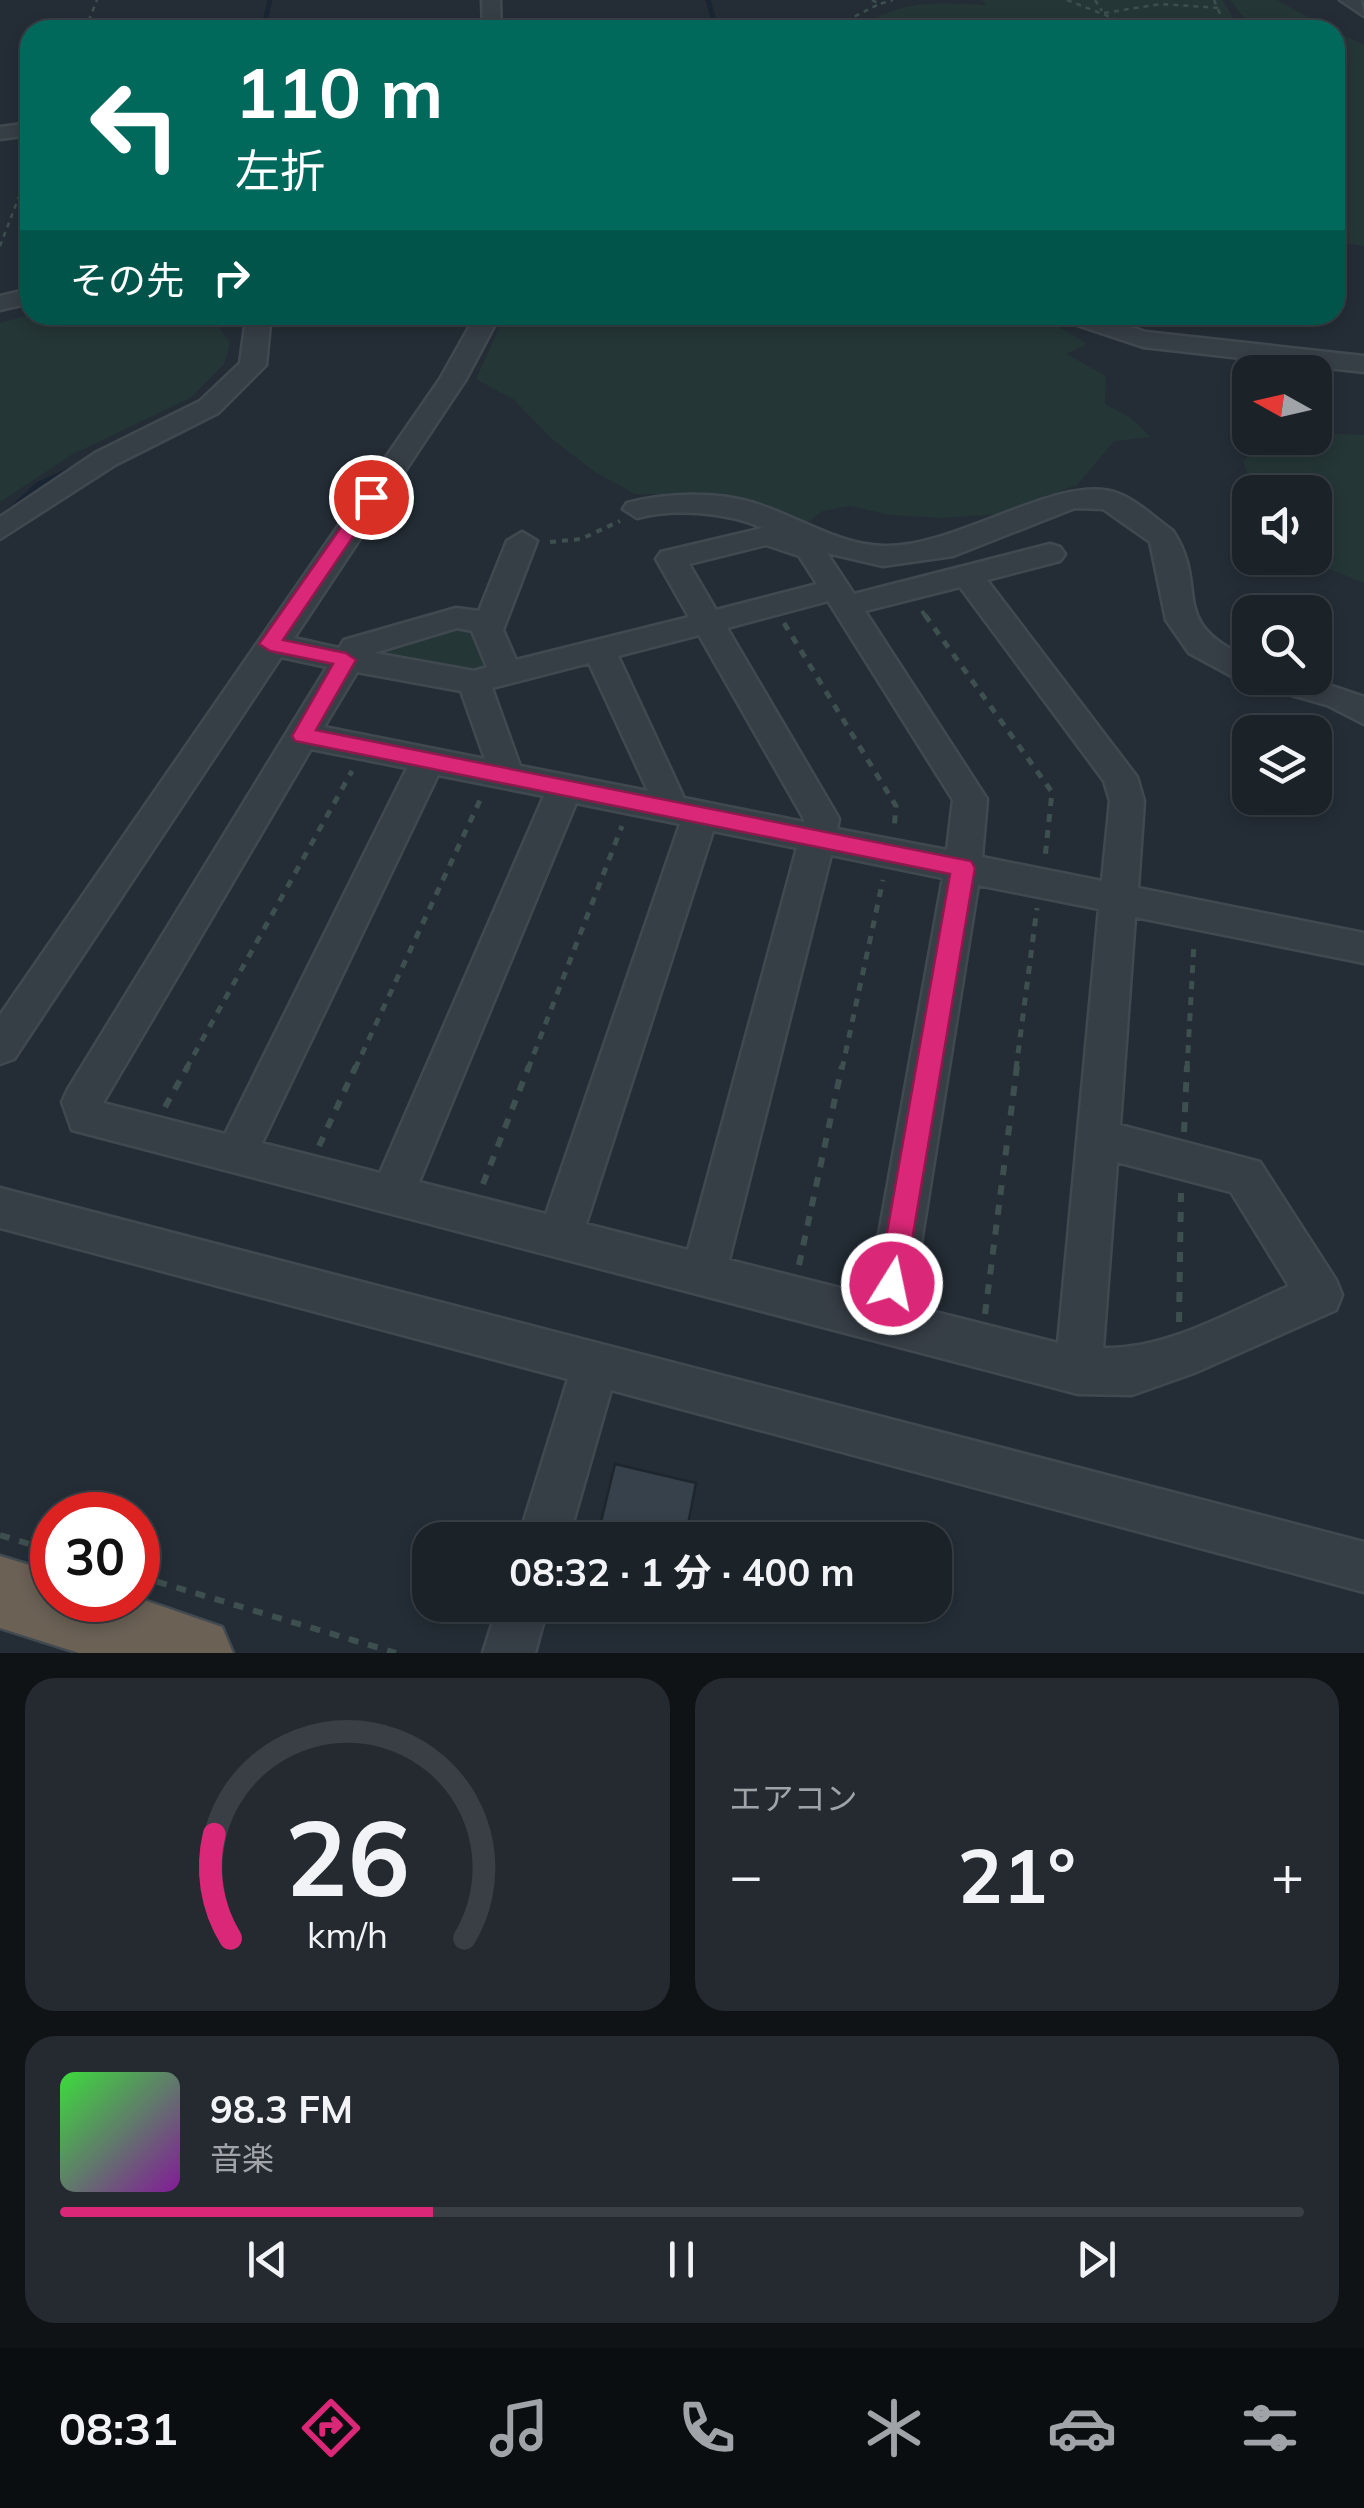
<!DOCTYPE html>
<html lang="ja">
<head>
<meta charset="utf-8">
<style>
  :root { --surface:#1b2228; --page:#242a30; --text:#f1f3f6; --muted:#a0a4a8; --line:#393f45; --accent:#db2777 }
  body { margin:0; font-family:Mulish,"Noto Sans JP",sans-serif; background:var(--page); color:var(--text); height:100vh; display:flex; flex-direction:column; font-size:38px; white-space:nowrap }
  * { box-sizing:border-box; margin:0 }
  p { font-size:32px; color:var(--muted) }
  .icon { flex:none; width:55px; height:55px; fill:none; stroke:currentColor; stroke-width:2; stroke-linecap:round; stroke-linejoin:round }
  .map { position:relative; height:1653px; overflow:hidden }
  .details { display:flex; flex-direction:column; gap:25px; padding:25px; background:#0f1316; flex:1 }
  .details>* { flex:none }
  .guide { position:absolute; left:20px; top:20px; width:1325px; height:305px; border-radius:30px; box-shadow:0 5px 15px #0003,0 0 0 2px var(--line); background:#00695c; color:#fff; overflow:hidden }
  .needle { width:65px; rotate:278deg }
  .fabs { position:absolute; left:1232px; top:355px; display:grid; gap:20px }
  .fabs a { display:grid; place-items:center; width:100px; height:100px; border-radius:20px; background:var(--surface); box-shadow:0 5px 15px #0003,0 0 0 2px var(--line); font-size:50px }
  .speed { position:absolute; left:30px; top:1492px; display:flex; gap:20px; font-size:50px; font-weight:700; text-align:center }
  .speed>* { display:grid; place-content:center; width:130px; height:130px; border-radius:50%; background:var(--surface); box-shadow:0 5px 15px #0003,0 0 0 2px var(--line); line-height:1 }
  .speed .limit { border:15px solid #d22; background:#fff; color:#111 }
  .pin { position:absolute; display:grid; place-items:center; width:85px; height:85px; color:#fff; margin:-42px; border:5px solid #fff; border-radius:50%; box-shadow:0 2px 10px #0007 }
  .me { position:absolute; width:110px; margin:-55px; rotate:10deg; stroke-linejoin:round; filter:drop-shadow(0 0 8px #0008) }
  .turn { display:flex; align-items:center; gap:35px; height:210px; padding:0 50px; font-size:45px }
  .turn .icon { width:130px; height:130px; stroke-width:2.5 }
  .turn b { display:block; font-size:70px; line-height:85px }
  .then { display:flex; align-items:center; height:95px; padding:0 50px; background:#0003; gap:20px; font-size:38px }
  .big { font-size:75px; font-weight:700; line-height:1.1 }
  .details .tile { flex:1; display:flex; flex-direction:column; justify-content:center; gap:15px; min-width:0; padding:0 35px; border-radius:30px; background:var(--page) }
  .details .dial { align-items:center; gap:0 }
  .dial svg { height:260px; overflow:visible; fill:none; stroke:var(--line); stroke-width:7; stroke-linecap:round; text-anchor:middle }
  .dial text { fill:var(--text); stroke:none }
  .song { display:flex; align-items:center; gap:30px }
  .cover { width:120px; height:120px; border-radius:15px; background:linear-gradient(135deg,hsl(120 70% 55%),hsl(290 70% 35%)) }
  .played { height:10px; border-radius:5px; background:linear-gradient(90deg,var(--accent) 30%,var(--line) 30%) }
  .keys { display:flex; justify-content:space-around; direction:ltr }
  .heat { display:flex; justify-content:space-between; align-items:center; font-size:55px; direction:ltr }
  .details .tiles { flex:1; display:grid; gap:25px; grid-template-columns:1fr 1fr }
  .tile:last-child { grid-column:span 2 }
  .trip { position:absolute; left:412px; top:1522px; width:540px; height:100px; border-radius:30px; background:var(--surface); box-shadow:0 5px 15px #0003,0 0 0 2px var(--line); font-weight:700; line-height:100px; text-align:center }
  .menu { display:flex; height:160px; justify-content:space-around; align-items:center; background:#0b0e10; color:var(--muted) }
  .menu .icon { width:70px; height:70px }
  .menu .active { color:var(--accent) }
  .menu b { font-size:45px; color:var(--text) }
  .map>svg:first-child { display:block }
</style>
</head>
<body>
<div class="map">
<svg width="1364" height="1653" viewBox="0 0 1364 1653">
  <rect width="100%" height="100%" fill="#242d36"/>
  <g fill="#253637">
    <path d="M982 0H1222L1237 23 1234 30H853C904 0 927 2 986 5Z"/>
    <path d="M1230 0H1276L1333 30H1243L1247 22Z"/>
    <path d="M1335 31 1364 45V246L1335 242Z"/>
    <path d="M30 315H210L230 343 224 364 190 398 71 455 0 502V323Z"/>
    <path d="M505 315H1040L1087 344 1066 354 1106 376 1105 404 1131 418 1151 437 1114 441 1077 485 996 514 943 518 891 515 850 506 822 511 807 523 749 504 686 494H635L595 472 552 439 513 399 476 379Z"/>
    <path d="M1315 433 1364 435V583L1302 558H1315V492H1254L1243 460 1274 438H1315Z"/>
    <path d="M454 624 470 627 487 670 473 674 362 655Z"/>
  </g>
  <g fill="none" stroke-linecap="round" stroke-linejoin="round">
    <g stroke="#192532" stroke-width="5">
      <path d="M708 0 717 30"/>
      <path d="M263 30 270 0"/>
    </g>
    <path stroke="#192532" stroke-width="6" d="M0 520 38 485 73 469"/>
  </g>
  <path fill="#36414c" stroke="#1e262d" stroke-width="2.5" d="M615 1464 696 1483 685 1540H624L598 1534Z"/>
  <g fill="none" stroke-linecap="round" stroke-linejoin="round">
    <g stroke="#404850" stroke-width="5">
      <g id="minor">
        <path d="M482 0H500L501 30H483Z"/>
        <path d="M1340 0H1361L1364 16Z"/>
        <path d="M30 123V135L0 139V127Z"/>
        <path d="M30 289V303L0 310V296Z"/>
        <path d="M234 315H262L270 324 266 365 218 413 115 465 0 539V517L95 453 200 401 240 363 245 326Z"/>
        <path d="M476 315H500L466 379 294 638 339 648 344 640 456 608 479 611 507 541 522 532 537 541 503 630 516 660 689 617 656 559 661 552 763 528C726 512 676 508 637 518L623 509 627 503C665 493 716 491 754 503 797 516 838 545 884 546 956 548 1061 472 1117 493 1137 500 1156 519 1173 531 1211 590 1164 620 1250 659V678H1309L1364 697V724L1327 705 1239 680 1189 653 1166 620 1150 542 1103 509 1075 508 953 556 883 566 827 553 854 594 1050 544 1060 547 1065 554 1060 561 987 580 1137 777 1144 801 1138 888 1364 933V963L1135 917 1120 1125 1260 1162 1336 1280 1342 1295 1336 1310 1194 1373 1132 1395 1078 1394 72 1130 62 1102 68 1089 327 667 281 657 14 1059 0 1064V1015L440 379ZM766 545 799 556 817 584 716 610 689 564ZM960 587 1104 781 1110 801 1102 881 982 857 987 799 865 611ZM828 601 953 800 947 850 837 829 839 819 834 810 727 628ZM457 628 472 631 487 667 474 671 374 653ZM699 635 804 819V822L684 798 618 656ZM589 663 648 791 520 766 492 688ZM357 672 461 691 485 759 324 727ZM311 749 407 768 225 1134 103 1103ZM438 775 544 796 380 1173 262 1143ZM576 803 680 824 546 1214 419 1182ZM713 831 797 848 688 1250 586 1224ZM831 855 943 878 868 1295 729 1260ZM978 885 1099 909 1058 1343 911 1306ZM1117 1162 1231 1192 1289 1286C1231 1311 1167 1350 1103 1348Z"/>
        <path d="M1059 315H1095L1146 332 1364 356V372L1143 347 1062 320Z"/>
        <path d="M0 1188 1364 1542V1592L611 1390 568 1540H518L568 1379 0 1228Z"/>
        <path d="M498 1605H548L535 1653H483Z"/>
      </g>
    </g>
    <g stroke="#424a51" stroke-width="5">
      <path id="highway" d="M0 1556 52 1572V1600L138 1598 222 1627 233 1653H79L0 1628Z"/>
    </g>
    <g stroke="#3e4f4f" stroke-width="2.5" stroke-dasharray="5 5" stroke-linecap="butt">
      <path d="M872 0 879 4 893 0"/>
      <path d="M1067 0 1143 30"/>
      <path d="M1095 0 1102 11"/>
      <path d="M1214 0 1227 30"/>
      <path d="M1104 13 1161 4 1220 8"/>
      <path d="M85 30 97 0"/>
      <path d="M828 30 879 4"/>
      <path d="M0 246 30 168"/>
    </g>
    <g stroke="#3e4f4f" stroke-width="4" stroke-dasharray="6 6" stroke-linecap="butt">
      <path d="M550 542 581 539 620 521"/>
      <path d="M922 611 926 617"/>
    </g>
    <g stroke="#3e4f4f" stroke-width="5" stroke-dasharray="8 8" stroke-linecap="butt">
      <path d="M925 615 1052 792 1045 858"/>
      <path d="M784 623 896 806 894 830"/>
      <path d="M186 1069 352 771"/>
      <path d="M355 1069 481 798"/>
      <path d="M528 1069 622 826"/>
      <path d="M842 1069 883 880"/>
      <path d="M1016 1069 1037 908"/>
      <path d="M1187 1069 1194 943"/>
    </g>
    <g stroke="#3e4f4f" stroke-width="6" stroke-dasharray="10 10" stroke-linecap="butt">
      <path d="M165 1107 188 1066"/>
      <path d="M1184 1132 1187 1066"/>
      <path d="M319 1146 356 1066"/>
      <path d="M483 1184 529 1066"/>
      <path d="M799 1265 842 1066"/>
      <path d="M985 1314 1017 1066"/>
      <path d="M1179 1322 1181 1193"/>
      <path d="M0 1535 52 1551"/>
      <path d="M138 1576 396 1653"/>
    </g>
    <use href="#minor" fill="#373f46" fill-rule="evenodd"/>
    <use href="#highway" fill="#6b6155" fill-rule="evenodd"/>
  </g>
  <path fill="#db2777" stroke="#8e194d" stroke-width="2.5" d="M365 493 380 497 283 640 346 653 356 660 316 730 971 861 975 868 903 1294 892 1298 882 1294 878 1284 950 874 295 741 292 736 333 664 270 651 259 644Z"/>
</svg>
<div class="fabs">
<a><svg class="needle" viewBox="-14 -14 28 28"><path d="M0-13l5 13h-10z" fill="#e53935"/><path d="M0 13l5-13h-10z" fill="#a0a4a8"/></svg></a>
<a><svg class="icon" aria-label="sound" viewBox="0 0 24 24"><path d="M4 9h4l5-4v14l-5-4H4zM17 9q2 3 0 6"/></svg></a>
<a><svg class="icon" aria-label="search" viewBox="0 0 24 24"><circle cx="10" cy="10" r="6"/><path d="M15 15l6 6"/></svg></a>
<a><svg class="icon" aria-label="layers" viewBox="0 0 24 24"><path d="M12 4l9 5-9 5-9-5zM3 14l9 5 9-5"/></svg></a>
</div>
<div class="speed"><div class="limit">30</div></div>
<div class="pin" style="left:371px;top:497px;background:#d93025"><svg class="icon" aria-label="arrive" viewBox="0 0 24 24"><path d="M6 21V4h12l-3 4 3 4H6"/></svg></div>
<svg class="me" style="left:892px;top:1284px" viewBox="-20 -20 40 40"><circle r="17" fill="#db2777" stroke="#fff" stroke-width="3"/><path d="M0-11L8 9 0 5-8 9z" fill="#fff"/></svg>
<div class="trip">08:32 · 1 分 · 400 m</div>
<div class="guide">
<div class="turn"><svg class="icon" aria-label="left" viewBox="0 0 24 24"><path d="M17 20v-9H6M10 6l-5 5 5 5"/></svg><div><b>110 m</b>左折</div></div>
<div class="then">その先<svg class="icon" aria-label="right" viewBox="0 0 24 24"><path d="M7 20v-9h11M14 6l5 5-5 5"/></svg></div>
</div>
</div>
<section class="details">
<div class="tiles">
<div class="tile dial"><svg viewBox="0 0 100 80">
<path d="M14 69A42 42 0 1 1 86 69"/>
<path d="M14 69A42 42 0 0 1 9 37" stroke="#db2777"/>
<text x="50" y="56" font-size="32" font-weight="700">26</text>
<text x="50" y="72" font-size="11">km/h</text>
</svg></div>
<div class="tile"><p>エアコン</p>
<div class="heat"><a>−</a><b class="big">21°</b><a>+</a></div>
</div>
<div class="tile">
<div class="song"><i class="cover"></i><div><b>98.3 FM</b><p>音楽</p></div></div>
<div class="played"></div>
<div class="keys"><svg class="icon" aria-label="previous" viewBox="0 0 24 24"><path d="M18 5L8 12l10 7zM5 5v14"/></svg><svg class="icon" aria-label="pause" viewBox="0 0 24 24"><path d="M8 5v14M16 5v14"/></svg><svg class="icon" aria-label="next" viewBox="0 0 24 24"><path d="M6 5l10 7-10 7zM19 5v14"/></svg></div>
</div>
</div>
</section>
<nav class="menu">
<b>08:31</b>
<svg class="icon active" aria-label="directions" viewBox="0 0 24 24"><path d="M12 3l9 9-9 9-9-9zM9 14v-3h6M13 9l2 2-2 2"/></svg>
<svg class="icon" aria-label="music" viewBox="0 0 24 24"><path d="M9 18V5l10-2v13"/><circle cx="6" cy="18" r="3"/><circle cx="16" cy="16" r="3"/></svg>
<svg class="icon" aria-label="phone" viewBox="0 0 24 24"><path d="M5 4h4l2 5-3 2q2 4 5 5l2-3 5 2v4C11 20 4 13 5 4z"/></svg>
<svg class="icon" aria-label="climate" viewBox="0 0 24 24"><path d="M12 3v18M4 7l16 10M4 17L20 7"/></svg>
<svg class="icon" aria-label="car" viewBox="0 0 24 24"><path d="M5 17H2v-5l4-1 3-4h7l3 4 3 1v5h-3M9 17h6M6 11h13"/><circle cx="7" cy="17" r="2"/><circle cx="17" cy="17" r="2"/></svg>
<svg class="icon" aria-label="filters" viewBox="0 0 24 24"><path d="M4 7h16M4 17h16"/><circle cx="9" cy="7" r="2"/><circle cx="15" cy="17" r="2"/></svg>
</nav>
</body>
</html>
